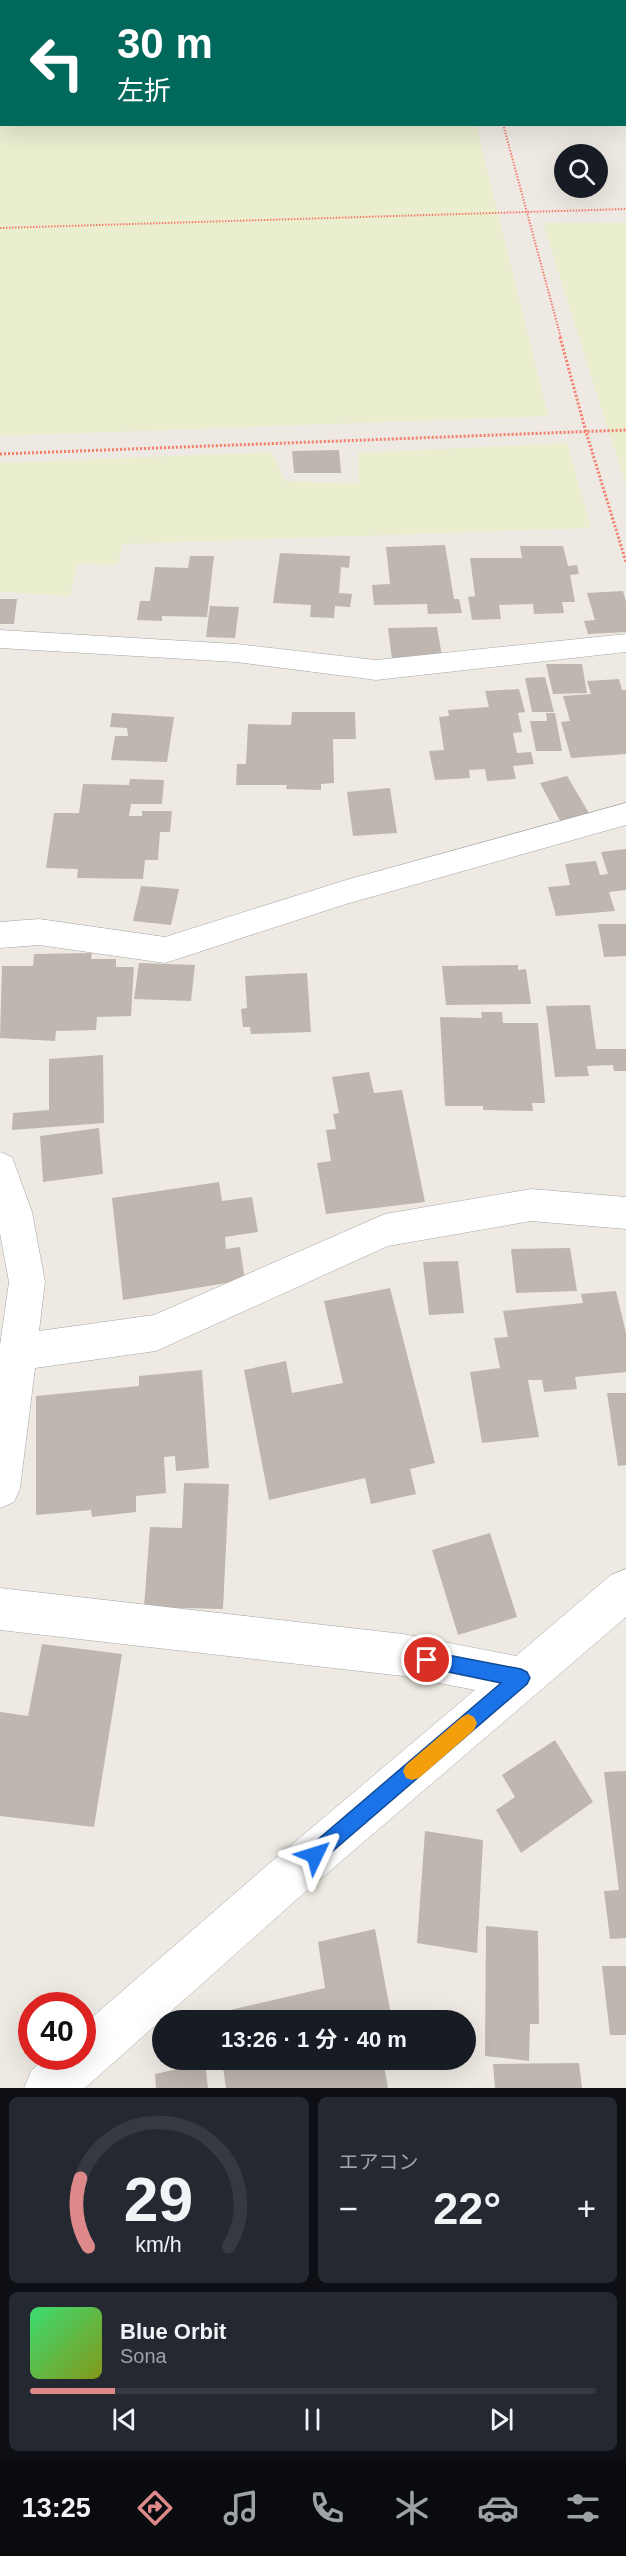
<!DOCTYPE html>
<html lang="ja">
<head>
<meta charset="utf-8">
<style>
  :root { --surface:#171b24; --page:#242831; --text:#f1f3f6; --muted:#9ea1a6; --line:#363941; --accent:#dd898a }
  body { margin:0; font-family:Arial,"Noto Sans JP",sans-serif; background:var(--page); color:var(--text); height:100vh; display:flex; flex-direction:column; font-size:22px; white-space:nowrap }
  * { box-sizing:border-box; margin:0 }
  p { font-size:20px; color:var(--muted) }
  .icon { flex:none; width:33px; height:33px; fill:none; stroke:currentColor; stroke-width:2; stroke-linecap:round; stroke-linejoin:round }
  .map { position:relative; height:2088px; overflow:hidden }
  .details { display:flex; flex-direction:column; gap:9px; padding:9px; background:#0d0f14; flex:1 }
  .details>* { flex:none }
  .guide { position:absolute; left:0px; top:0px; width:627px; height:126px; box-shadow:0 6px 24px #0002; background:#00695c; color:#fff; overflow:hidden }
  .buttons { position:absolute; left:554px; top:144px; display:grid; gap:12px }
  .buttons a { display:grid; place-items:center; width:54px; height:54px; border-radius:50%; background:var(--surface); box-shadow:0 6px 24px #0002; font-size:30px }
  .speed { position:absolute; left:18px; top:1992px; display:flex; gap:12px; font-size:30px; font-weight:700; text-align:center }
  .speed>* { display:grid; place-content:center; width:78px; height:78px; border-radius:50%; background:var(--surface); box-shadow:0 6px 24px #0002; line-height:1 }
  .speed .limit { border:9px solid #d22; background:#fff; color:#111 }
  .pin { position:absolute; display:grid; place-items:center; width:51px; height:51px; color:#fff; margin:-26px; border:3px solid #fff; border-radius:50%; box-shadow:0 2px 6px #0007 }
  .me { position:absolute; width:66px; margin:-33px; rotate:49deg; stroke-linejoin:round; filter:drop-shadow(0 0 4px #0008) }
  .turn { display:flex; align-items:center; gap:21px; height:126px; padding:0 18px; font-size:27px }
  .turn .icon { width:78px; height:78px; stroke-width:2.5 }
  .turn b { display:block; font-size:42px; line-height:51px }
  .big { font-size:45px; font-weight:700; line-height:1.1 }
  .details .tile { flex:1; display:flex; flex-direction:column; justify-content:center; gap:9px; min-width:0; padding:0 21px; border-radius:9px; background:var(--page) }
  .details .dial { align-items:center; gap:0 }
  .dial svg { height:156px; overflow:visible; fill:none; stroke:var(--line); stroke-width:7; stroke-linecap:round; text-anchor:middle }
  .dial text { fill:var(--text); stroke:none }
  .song { display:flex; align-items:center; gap:18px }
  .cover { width:72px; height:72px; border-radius:9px; background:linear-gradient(135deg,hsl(140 70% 55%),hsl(70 70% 35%)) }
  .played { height:6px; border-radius:3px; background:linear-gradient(90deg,var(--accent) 15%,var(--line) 15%) }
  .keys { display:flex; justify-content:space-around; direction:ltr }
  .heat { display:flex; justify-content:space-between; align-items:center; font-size:33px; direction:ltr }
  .details .tiles { flex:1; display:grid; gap:9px; grid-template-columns:1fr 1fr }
  .tile:last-child { grid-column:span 2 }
  .trip { position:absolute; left:152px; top:2010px; width:324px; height:60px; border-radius:30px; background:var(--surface); box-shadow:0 6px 24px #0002; font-weight:700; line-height:60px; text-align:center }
  .tab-bar { display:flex; height:96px; justify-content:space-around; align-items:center; background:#090b0e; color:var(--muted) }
  .tab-bar .icon { width:42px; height:42px }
  .tab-bar .active { color:var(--accent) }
  .tab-bar b { font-size:27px; color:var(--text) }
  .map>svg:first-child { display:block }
</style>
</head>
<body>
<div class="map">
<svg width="626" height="2088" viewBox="0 0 626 2088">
  <rect width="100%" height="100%" fill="#eeeae3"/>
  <g fill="#eaedce">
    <path d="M0 0H626V31V2H2V124L476 125 548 416 0 436Z"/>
    <path d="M543 223H626V484L597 395Z"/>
    <path d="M567 443 591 528 122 544 118 565 77 564 70 596 0 592V463L272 452 285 481 359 484 358 453Z"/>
  </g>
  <g fill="#beb6af">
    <path d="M339 450 341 473H294L292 451Z"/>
    <path d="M445 545 454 599H459L462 613 428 614 427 604 374 605 372 585 390 584 386 547Z"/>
    <path d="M520 546H563L568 566 577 565 579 574 570 575 575 602H562L564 613 534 614 533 604 499 605 501 619 472 620 468 597 475 596 470 558H522Z"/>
    <path d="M280 553 350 556 349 568 341 567 339 593 352 594 350 607 335 606 334 618 310 617 311 605 273 603Z"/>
    <path d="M190 556H214L207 617 162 616V621L137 620 140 601H150L155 567 188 568Z"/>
    <path d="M623 591 626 602V632L588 634 584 621 595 620 587 593Z"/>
    <path d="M0 599H17L14 624H0Z"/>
    <path d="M210 606 239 607 235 638 206 637Z"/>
    <path d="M437 627 442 656 392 659 388 628Z"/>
    <path d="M546 664H582L587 693 553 694Z"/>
    <path d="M545 677 554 712H532L525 678Z"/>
    <path d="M619 679 622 690H626V754L571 758 561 722 570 721 563 696 591 694 587 681Z"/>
    <path d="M519 689 525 712 518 713 522 732 513 733 517 753 531 752 534 764 513 766 516 779 487 781 485 769 469 770 470 778 435 780 429 751 444 750 439 717 449 716 448 710 489 707 485 691Z"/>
    <path d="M292 712H355L356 739H333L334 783 321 784V790L286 789 287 785H236L237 764H246L248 724 291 725Z"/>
    <path d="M112 713 174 717 167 762 111 760 115 736H128L127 728 110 727Z"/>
    <path d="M546 713H555L562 751H536L530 721H547Z"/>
    <path d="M567 776 589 813 560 821 540 783Z"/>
    <path d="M130 779 164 780 162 804H131L129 816H142V811H172L170 832H160L158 860H145L143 879 77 878 78 869 46 868 54 813H79L83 784 129 785Z"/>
    <path d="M390 788 397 833 353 836 347 792Z"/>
    <path d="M626 849V890L609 892 615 911 556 916 548 887 570 885 565 864 596 861 600 875 608 874 601 852Z"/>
    <path d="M141 886 179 889 171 925 133 921Z"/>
    <path d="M598 924H626V956L604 957Z"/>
    <path d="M92 953 91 959H116V967H134L131 1016 97 1017 96 1030 56 1031 55 1041 0 1038 2 966H33L34 954Z"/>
    <path d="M139 963 195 965 191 1001 134 999Z"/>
    <path d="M518 965V970L526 969 531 1004 446 1005 442 966Z"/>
    <path d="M307 973 311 1032 251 1034 250 1027H243L241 1009 247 1008 245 976Z"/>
    <path d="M590 1005 596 1049H626V1071H614L613 1065 587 1066 589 1076 555 1077 546 1006Z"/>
    <path d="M481 1012H502L503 1023H538L545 1103H532L533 1111 483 1110V1106H445L440 1017 482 1018Z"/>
    <path d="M103 1055 104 1123 12 1130 13 1113 49 1110V1059Z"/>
    <path d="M369 1072 374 1093 402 1090 425 1202 326 1214 317 1163 331 1161 326 1130 336 1129 333 1114 339 1113 332 1077Z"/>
    <path d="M99 1128 103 1174 43 1182 40 1136Z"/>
    <path d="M219 1182 222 1201 252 1197 258 1232 225 1237 226 1249 240 1247 245 1280 123 1300 112 1198Z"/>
    <path d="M570 1248 577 1291 516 1293 511 1249Z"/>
    <path d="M458 1261 464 1313 429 1315 423 1262Z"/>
    <path d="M390 1288 435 1463 410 1469 416 1494 371 1504 365 1478 269 1500 244 1370 286 1361 292 1393 343 1383 324 1301Z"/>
    <path d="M616 1291 626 1333V1372L575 1377 577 1389 544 1392 542 1380H528L539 1437 482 1443 470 1372 500 1368 494 1338 508 1337 503 1311 583 1303 581 1294Z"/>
    <path d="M202 1370 209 1468 176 1471 175 1456 164 1457 166 1493 136 1496V1512L92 1517 91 1510 36 1515V1396L139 1386V1376Z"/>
    <path d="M607 1393H626V1465L618 1466Z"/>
    <path d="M184 1483 229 1484 223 1609 144 1607 150 1527 182 1528Z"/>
    <path d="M490 1533 517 1617 458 1635 432 1550Z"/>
    <path d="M42 1644 122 1654 94 1827 0 1816V1712L28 1716Z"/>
    <path d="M555 1740 593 1802 521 1853 496 1810 515 1797 502 1775Z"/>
    <path d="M626 1771V1938L610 1939 604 1891 619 1890 604 1772Z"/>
    <path d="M425 1831 483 1840 477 1953 417 1943Z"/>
    <path d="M486 1926 538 1931 539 2024H530L529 2061 485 2056Z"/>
    <path d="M375 1929 392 2020H218L217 2013 325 1988 318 1942Z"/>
    <path d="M602 1966H626V2035H610Z"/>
    <path d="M222 2060H383L388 2088H226Z"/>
    <path d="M205 2063 208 2088H156L155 2074Z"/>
    <path d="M579 2063 582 2088H495L493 2064Z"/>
  </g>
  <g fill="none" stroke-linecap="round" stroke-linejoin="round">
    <g stroke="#a4a4a4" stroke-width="1">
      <g id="minor">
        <path d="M0 630 236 644 376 660 626 634V652L376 680 236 662 0 648Z"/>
        <path d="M626 803V825L346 904 165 963 39 945 0 948V922L39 919 165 937 346 880Z"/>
        <path d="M0 1152 12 1157 32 1212 45 1282 39 1331 154 1315 385 1214 531 1189 626 1197V1229L531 1221 388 1246 156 1351 35 1368 20 1488 14 1502 0 1508V1345L9 1282 0 1233Z"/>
        <path d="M626 1569V1617L296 1900 85 2088H24L31 2071 47 2056H82V2026L264 1868 475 1690 403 1676 0 1630V1588L403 1634 516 1656 611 1575Z"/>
      </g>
    </g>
    <g stroke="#f67c6b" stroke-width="2" stroke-dasharray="1.5 1.5" stroke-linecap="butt">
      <path d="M503 124 561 338"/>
      <path d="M0 228 626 209"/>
    </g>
    <g stroke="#f67c6b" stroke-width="3" stroke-dasharray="2 2" stroke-linecap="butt">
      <path d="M560 337 586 432 626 562"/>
      <path d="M0 454 626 430"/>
    </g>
    <use href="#minor" fill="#fff" fill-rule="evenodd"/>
  </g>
  <path fill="#1a73e8" stroke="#114b97" stroke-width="1.5" d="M427 1651 521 1669 527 1672 530 1678 527 1684 321 1861 315 1864 308 1861 305 1855 308 1848 501 1683 420 1666 418 1660 420 1654Z"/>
  <path fill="#f59e0b" d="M468 1714 474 1717 477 1723 474 1730 419 1778 412 1780 406 1778 403 1771 406 1765 462 1717Z"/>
</svg>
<div class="buttons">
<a><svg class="icon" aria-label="search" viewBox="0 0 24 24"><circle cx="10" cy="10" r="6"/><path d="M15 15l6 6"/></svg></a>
</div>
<div class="speed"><div class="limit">40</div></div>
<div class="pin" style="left:427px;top:1660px;background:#d93025"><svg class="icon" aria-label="arrive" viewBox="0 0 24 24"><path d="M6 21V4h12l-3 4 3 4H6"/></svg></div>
<svg class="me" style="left:315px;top:1855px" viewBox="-20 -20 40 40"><path d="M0-17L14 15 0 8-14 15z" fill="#1a73e8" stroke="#fff" stroke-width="4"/></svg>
<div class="trip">13:26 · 1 分 · 40 m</div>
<div class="guide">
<div class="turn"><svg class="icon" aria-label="left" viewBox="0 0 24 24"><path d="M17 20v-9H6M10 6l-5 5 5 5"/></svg><div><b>30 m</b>左折</div></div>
</div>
</div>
<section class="details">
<div class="tiles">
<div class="tile dial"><svg viewBox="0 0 100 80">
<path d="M14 69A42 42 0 1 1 86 69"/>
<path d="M14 69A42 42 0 0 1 10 34" stroke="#dd898a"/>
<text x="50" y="56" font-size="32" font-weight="700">29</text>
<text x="50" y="72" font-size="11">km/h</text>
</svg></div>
<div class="tile"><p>エアコン</p>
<div class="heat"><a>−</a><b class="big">22°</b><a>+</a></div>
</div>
<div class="tile">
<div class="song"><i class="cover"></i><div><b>Blue Orbit</b><p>Sona</p></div></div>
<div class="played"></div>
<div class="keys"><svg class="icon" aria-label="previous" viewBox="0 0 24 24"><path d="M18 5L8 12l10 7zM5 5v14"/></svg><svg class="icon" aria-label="pause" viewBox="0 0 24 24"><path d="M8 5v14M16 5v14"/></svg><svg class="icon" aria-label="next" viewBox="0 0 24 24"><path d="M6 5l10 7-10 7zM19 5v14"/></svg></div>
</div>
</div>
</section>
<nav class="tab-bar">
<b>13:25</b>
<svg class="icon active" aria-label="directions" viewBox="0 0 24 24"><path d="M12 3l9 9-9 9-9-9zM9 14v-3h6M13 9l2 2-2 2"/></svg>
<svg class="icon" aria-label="music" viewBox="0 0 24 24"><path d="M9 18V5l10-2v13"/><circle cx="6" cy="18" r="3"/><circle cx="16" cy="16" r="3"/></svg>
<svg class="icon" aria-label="phone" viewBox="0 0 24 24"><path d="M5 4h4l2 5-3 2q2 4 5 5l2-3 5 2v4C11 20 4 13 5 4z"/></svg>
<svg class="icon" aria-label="climate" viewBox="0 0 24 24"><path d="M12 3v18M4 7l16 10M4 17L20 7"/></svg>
<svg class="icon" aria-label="car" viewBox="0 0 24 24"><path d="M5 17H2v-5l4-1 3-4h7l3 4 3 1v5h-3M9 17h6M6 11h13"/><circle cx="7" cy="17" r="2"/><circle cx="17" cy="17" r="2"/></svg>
<svg class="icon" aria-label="filters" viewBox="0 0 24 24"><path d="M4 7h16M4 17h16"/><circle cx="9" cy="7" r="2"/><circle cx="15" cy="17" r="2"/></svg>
</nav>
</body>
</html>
